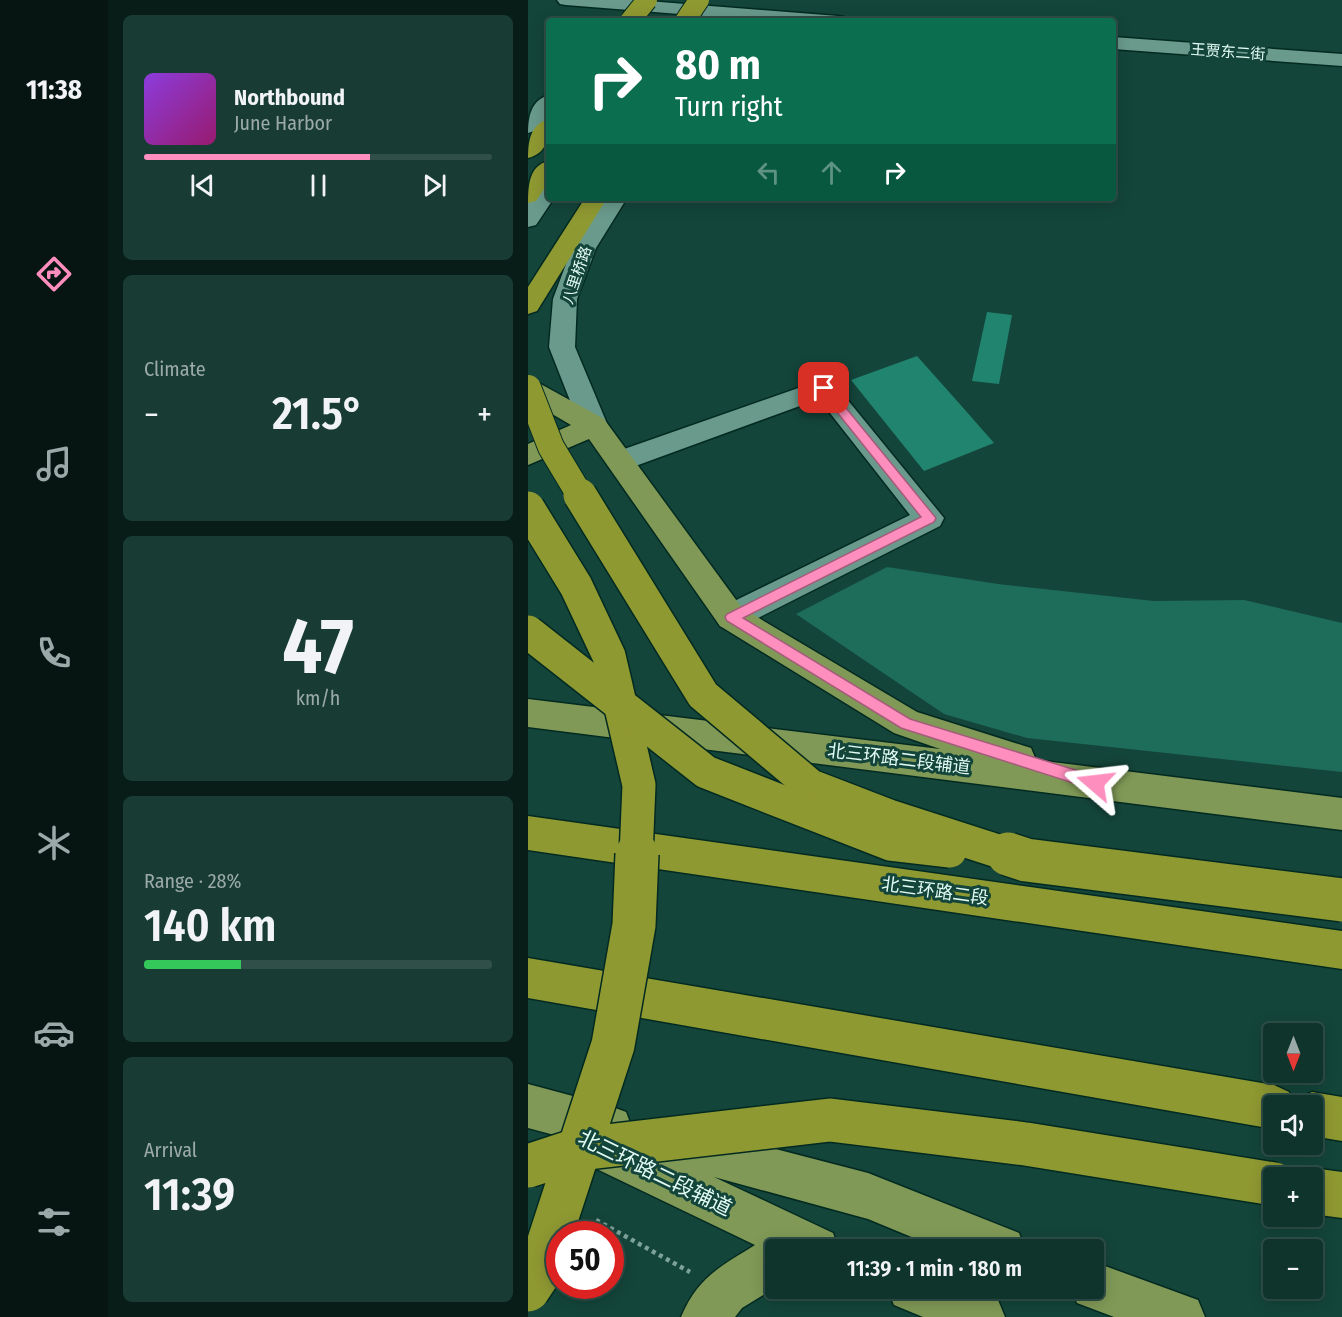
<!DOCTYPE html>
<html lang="en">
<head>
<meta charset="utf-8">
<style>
  :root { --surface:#0f342c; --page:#183c34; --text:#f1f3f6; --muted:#9baaa9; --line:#2f4f48; --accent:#fe8ebd }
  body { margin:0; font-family:"Fira Sans Condensed","Noto Sans SC",sans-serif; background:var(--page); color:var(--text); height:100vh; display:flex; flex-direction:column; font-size:22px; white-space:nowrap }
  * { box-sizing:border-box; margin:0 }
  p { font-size:20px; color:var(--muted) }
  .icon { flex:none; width:33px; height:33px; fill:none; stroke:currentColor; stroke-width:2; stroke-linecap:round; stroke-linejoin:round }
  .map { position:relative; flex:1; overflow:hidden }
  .drawer { display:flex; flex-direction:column; gap:15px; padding:15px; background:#081d18; width:420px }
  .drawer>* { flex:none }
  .guide { position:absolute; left:18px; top:18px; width:570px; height:183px; border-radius:6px; box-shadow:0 3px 15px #0003,0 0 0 2px var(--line); background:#0b6e4f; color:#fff; overflow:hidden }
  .needle { width:39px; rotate:180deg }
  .controls { position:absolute; left:735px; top:1023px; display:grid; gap:12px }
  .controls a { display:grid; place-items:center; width:60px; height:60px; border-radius:6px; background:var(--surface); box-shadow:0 3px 15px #0003,0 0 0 2px var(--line); font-size:30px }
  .speed { position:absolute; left:18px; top:1221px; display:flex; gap:12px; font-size:30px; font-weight:700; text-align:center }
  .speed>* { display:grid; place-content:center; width:78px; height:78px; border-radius:50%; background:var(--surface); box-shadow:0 3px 15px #0003,0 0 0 2px var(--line); line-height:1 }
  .speed .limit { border:9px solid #d22; background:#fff; color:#111 }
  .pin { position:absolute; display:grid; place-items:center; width:51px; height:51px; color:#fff; margin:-26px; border-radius:12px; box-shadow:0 3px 9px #0006 }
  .me { position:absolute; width:66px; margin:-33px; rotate:287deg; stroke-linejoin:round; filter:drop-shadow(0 0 4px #0008) }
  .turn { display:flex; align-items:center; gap:21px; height:126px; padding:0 30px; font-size:27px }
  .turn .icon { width:78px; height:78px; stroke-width:2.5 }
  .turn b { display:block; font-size:42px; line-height:51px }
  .lanes { display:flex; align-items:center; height:57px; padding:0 30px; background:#0003; justify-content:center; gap:30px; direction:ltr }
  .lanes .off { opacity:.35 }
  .big { font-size:45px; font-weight:600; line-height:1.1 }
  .drawer .card { flex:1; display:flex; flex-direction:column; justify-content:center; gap:9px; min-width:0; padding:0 21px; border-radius:9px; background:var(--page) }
  .drawer .dial { align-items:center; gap:0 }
  .dial b { font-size:78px; line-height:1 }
  .song { display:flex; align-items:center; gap:18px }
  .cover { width:72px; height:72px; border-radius:9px; background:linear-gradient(135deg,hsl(270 70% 55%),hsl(320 70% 35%)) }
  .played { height:6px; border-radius:3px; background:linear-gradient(90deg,var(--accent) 65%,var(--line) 65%) }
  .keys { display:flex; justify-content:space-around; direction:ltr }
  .heat { display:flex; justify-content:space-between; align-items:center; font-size:33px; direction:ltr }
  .charge { height:9px; border-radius:4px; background:linear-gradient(90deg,#34c759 28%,var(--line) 0) }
  .trip { position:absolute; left:237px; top:1239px; width:339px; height:60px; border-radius:6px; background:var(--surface); box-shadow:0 3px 15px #0003,0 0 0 2px var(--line); font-weight:600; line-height:60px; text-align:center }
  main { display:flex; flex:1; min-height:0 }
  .tabs { display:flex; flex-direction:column; width:108px; justify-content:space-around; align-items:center; background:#061512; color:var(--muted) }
  .tabs .icon { width:42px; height:42px }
  .tabs .on { color:var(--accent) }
  .tabs b { font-size:27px; color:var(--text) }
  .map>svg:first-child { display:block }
</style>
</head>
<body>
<main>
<nav class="tabs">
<b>11:38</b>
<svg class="icon on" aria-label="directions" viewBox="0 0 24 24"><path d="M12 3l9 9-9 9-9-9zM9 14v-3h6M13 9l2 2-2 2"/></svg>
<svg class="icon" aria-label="music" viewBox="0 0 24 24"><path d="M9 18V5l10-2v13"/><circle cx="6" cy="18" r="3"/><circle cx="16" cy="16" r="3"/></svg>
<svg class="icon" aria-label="phone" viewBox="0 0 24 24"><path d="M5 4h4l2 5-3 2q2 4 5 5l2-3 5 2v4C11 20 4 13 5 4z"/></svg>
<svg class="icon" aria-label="climate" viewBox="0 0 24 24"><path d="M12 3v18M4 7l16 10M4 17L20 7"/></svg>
<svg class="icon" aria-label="car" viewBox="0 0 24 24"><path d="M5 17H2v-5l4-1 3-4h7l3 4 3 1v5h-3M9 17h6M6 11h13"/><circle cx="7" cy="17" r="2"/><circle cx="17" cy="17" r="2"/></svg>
<svg class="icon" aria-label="filters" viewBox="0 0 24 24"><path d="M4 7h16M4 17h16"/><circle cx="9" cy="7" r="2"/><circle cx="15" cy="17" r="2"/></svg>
</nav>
<section class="drawer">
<div class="card">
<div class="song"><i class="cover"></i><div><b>Northbound</b><p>June Harbor</p></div></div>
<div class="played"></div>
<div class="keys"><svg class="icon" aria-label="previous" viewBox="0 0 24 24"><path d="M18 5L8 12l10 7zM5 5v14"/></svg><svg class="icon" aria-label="pause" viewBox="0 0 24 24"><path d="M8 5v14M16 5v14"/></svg><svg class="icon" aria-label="next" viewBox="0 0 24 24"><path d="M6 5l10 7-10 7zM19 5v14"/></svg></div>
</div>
<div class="card"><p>Climate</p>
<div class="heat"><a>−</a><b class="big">21.5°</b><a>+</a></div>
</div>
<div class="card dial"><b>47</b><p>km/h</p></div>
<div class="card"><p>Range · 28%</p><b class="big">140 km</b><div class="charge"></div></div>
<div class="card"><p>Arrival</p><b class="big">11:39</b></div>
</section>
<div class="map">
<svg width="814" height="1317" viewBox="0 0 814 1317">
  <rect width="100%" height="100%" fill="#14453a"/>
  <path fill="#1e6c5a" d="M359 567 470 584 626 601 716 600 814 623V772L499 738 416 714 268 614Z"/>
  <g fill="#21846f">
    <path d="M459 312 484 315 471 384 444 381Z"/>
    <path d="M389 356 430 402 466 443 396 471 323 380Z"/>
  </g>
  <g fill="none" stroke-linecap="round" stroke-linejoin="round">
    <g stroke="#032a21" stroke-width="3">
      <g id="minor">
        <path d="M29 0H107L310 16 316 17 319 21H240L38 5 32 4Z"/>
        <path d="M585 37 814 54V66L585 49Z"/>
        <path d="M21 95C21 111 18 129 0 133 0 117 3 100 21 95Z"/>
        <path d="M21 181V198H26L8 225 0 227V203L13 183Z"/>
        <path d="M77 198H99L68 248 49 299 47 347 80 426 76 433 66 435 56 433 52 426 21 347 25 299 44 248Z"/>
        <path d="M296 379 305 382 416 518 412 526 214 626 203 630 192 626 187 617 192 608 382 515 291 399 102 468 92 471 82 468 78 461 82 454Z"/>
      </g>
    </g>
    <g stroke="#032a21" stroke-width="3">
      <g id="major">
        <path d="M0 379 9 382 76 419 214 608 389 712 503 748 508 760 814 798V830L0 727V699L412 749 366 733 192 626 61 439 0 465V444L43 425 0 400Z"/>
        <path d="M0 1084 82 1106 98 1112 104 1128 100 1137 124 1148 122 1144 128 1128 144 1122 340 1173 491 1233 497 1250H415L340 1219 186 1177 305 1233 311 1250H248V1287L214 1308 207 1317H153C170 1277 192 1267 227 1245L50 1160 44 1144 45 1140 0 1128Z"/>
        <path d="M566 1262 670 1300 677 1317H586L549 1303 543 1288H566Z"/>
        <path d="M359 1288H442L470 1300 477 1317H395L366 1305Z"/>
      </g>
    </g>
    <g stroke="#032a21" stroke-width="3">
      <g id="highway">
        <path d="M21 119C21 136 20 153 0 158 0 142 2 124 21 119Z"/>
        <path d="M21 161V182L8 201 0 203C0 186 1 165 21 161Z"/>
        <path d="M57 198H79L9 311 0 314V287Z"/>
        <path d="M0 816 814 931V969L0 850Z"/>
        <path d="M0 958 746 1085 761 1092 766 1104 769 1099 784 1092 814 1097V1141L784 1136V1106H746V1129L0 998Z"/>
        <path d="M784 1168 814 1172V1218L784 1214V1178H767Z"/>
      </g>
    </g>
    <path stroke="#7da299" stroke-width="4.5" stroke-dasharray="4 4" stroke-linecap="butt" d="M68 1220 162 1272"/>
    <use href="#minor" fill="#699a8c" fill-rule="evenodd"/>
    <use href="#major" fill="#809956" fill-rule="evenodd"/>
    <use href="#highway" fill="#8f9932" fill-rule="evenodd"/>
    <g stroke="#032a21" stroke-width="22" stroke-linecap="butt">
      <g id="highway-bridge-far3">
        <path d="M102 21 119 0"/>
        <path d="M157 21 171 0"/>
      </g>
    </g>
    <g stroke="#032a21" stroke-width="28" stroke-linecap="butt">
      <path id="highway-bridge-far2" d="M0 388 23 447 53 497"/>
    </g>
    <g stroke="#032a21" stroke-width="36" stroke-linecap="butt">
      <g id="highway-bridge-far1">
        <path d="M52 495 175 695 283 786 361 816 485 856"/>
        <path d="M0 508 48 586 81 656 111 785 108 856"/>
        <path d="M0 632 178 772 362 844 422 851"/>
      </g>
    </g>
    <g stroke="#032a21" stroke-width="46" stroke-linecap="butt">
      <g id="highway-bridge">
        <path d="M480 854 498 860 814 900"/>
        <path d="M0 1166 52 1149 302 1120 498 1144 746 1184"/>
        <path d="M0 1290 10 1275 85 1045 106 925 109 854"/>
      </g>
    </g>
    <use href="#highway-bridge-far3" stroke="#8f9932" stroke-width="20"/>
    <use href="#highway-bridge-far2" stroke="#8f9932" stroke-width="26"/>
    <use href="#highway-bridge-far1" stroke="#8f9932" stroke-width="33"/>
    <use href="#highway-bridge" stroke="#8f9932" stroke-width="43"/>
  </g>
  <path fill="#fe8ebd" stroke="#a55c7b" stroke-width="1.5" d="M296 385 300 386 408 518 406 522 215 618 382 719 567 776 572 778 574 783 572 788 567 790 373 728 199 621 197 617 199 614 393 517 292 391V386Z"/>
  <g text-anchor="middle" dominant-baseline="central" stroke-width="6" stroke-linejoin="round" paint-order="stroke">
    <g font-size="15" fill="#e2fcf4" stroke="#14453a">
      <text transform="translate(700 52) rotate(4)">王贾东二街</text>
      <text transform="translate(49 275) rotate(-71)">八里桥路</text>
    </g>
    <g font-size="18" fill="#e2fcf4" stroke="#14453a">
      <text transform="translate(371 759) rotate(7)">北三环路二段辅道</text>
      <text transform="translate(407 891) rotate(8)">北三环路二段</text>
    </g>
    <g font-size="21" fill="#e2fcf4" stroke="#14453a">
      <text transform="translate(127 1173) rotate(26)">北三环路二段辅道</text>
    </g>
  </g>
</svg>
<div class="controls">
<a><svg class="needle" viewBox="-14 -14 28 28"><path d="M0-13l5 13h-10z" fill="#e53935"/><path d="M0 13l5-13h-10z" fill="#9baaa9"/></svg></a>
<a><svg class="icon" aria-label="sound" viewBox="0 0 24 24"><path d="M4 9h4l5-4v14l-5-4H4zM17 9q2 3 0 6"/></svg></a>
<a>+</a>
<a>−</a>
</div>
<div class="speed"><div class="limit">50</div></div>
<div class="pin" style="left:296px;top:388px;background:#d93025"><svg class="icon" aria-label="arrive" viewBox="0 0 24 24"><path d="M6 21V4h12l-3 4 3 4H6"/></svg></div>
<svg class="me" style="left:567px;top:783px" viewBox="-20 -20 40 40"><path d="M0-17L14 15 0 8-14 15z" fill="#fe8ebd" stroke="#fff" stroke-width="4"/></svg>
<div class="trip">11:39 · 1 min · 180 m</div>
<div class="guide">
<div class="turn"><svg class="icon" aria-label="right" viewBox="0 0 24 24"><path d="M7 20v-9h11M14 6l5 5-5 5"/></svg><div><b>80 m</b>Turn right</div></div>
<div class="lanes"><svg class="icon off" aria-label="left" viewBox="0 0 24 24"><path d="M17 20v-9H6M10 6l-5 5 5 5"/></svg><svg class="icon off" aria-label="ahead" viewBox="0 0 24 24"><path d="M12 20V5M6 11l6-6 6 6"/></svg><svg class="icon" aria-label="right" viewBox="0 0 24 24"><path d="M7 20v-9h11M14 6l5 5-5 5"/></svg></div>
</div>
</div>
</main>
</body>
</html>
